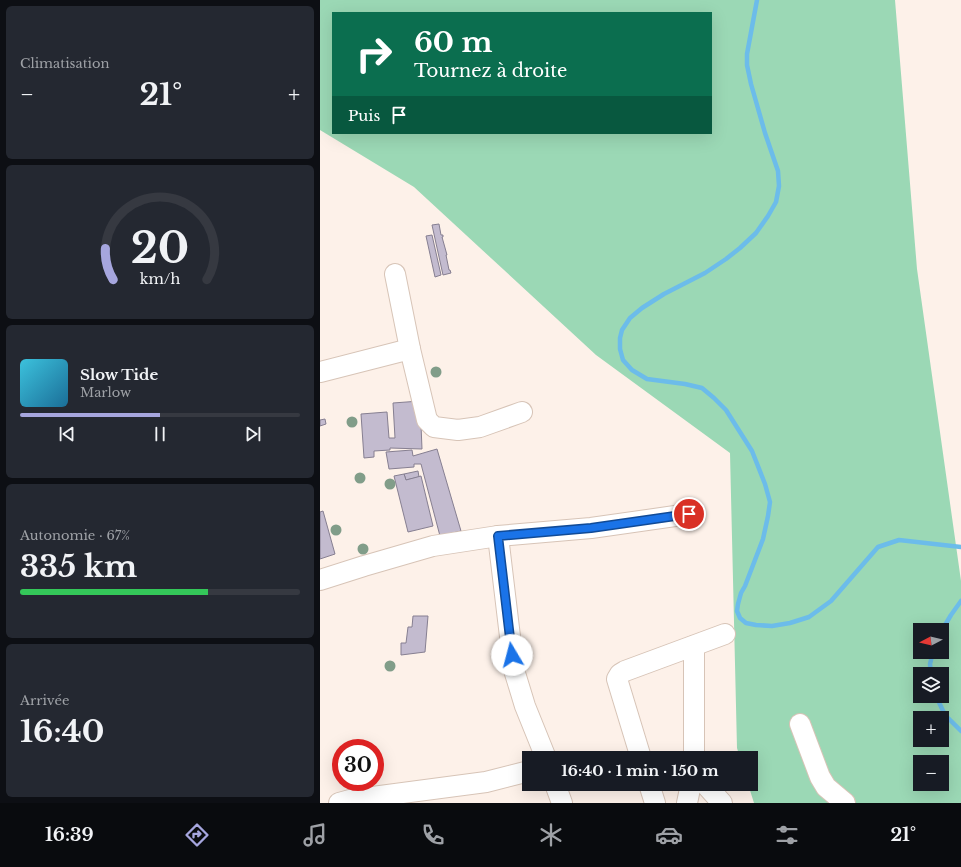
<!DOCTYPE html>
<html lang="fr">
<head>
<meta charset="utf-8">
<style>
  :root { --surface:#171b24; --page:#242831; --text:#f1f3f6; --muted:#9ea1a6; --line:#363941; --accent:#a6a6de }
  body { margin:0; font-family:"Libre Baskerville",serif; background:var(--page); color:var(--text); height:100vh; display:flex; flex-direction:column; font-size:15px; white-space:nowrap }
  * { box-sizing:border-box; margin:0 }
  p { font-size:13px; color:var(--muted) }
  .icon { flex:none; width:22px; height:22px; fill:none; stroke:currentColor; stroke-width:2; stroke-linecap:round; stroke-linejoin:round }
  .map { position:relative; flex:1; overflow:hidden }
  .details { display:flex; flex-direction:column; gap:6px; padding:6px; background:#0d0f14; width:320px }
  .details>* { flex:none }
  .guide { position:absolute; left:12px; top:12px; width:380px; height:122px; border-radius:0px; box-shadow:0 4px 16px #0002; background:#0b6e4f; color:#fff; overflow:hidden }
  .needle { width:26px; rotate:263deg }
  .buttons { position:absolute; left:593px; top:623px; display:grid; gap:8px }
  .buttons a { display:grid; place-items:center; width:36px; height:36px; border-radius:0px; background:var(--surface); box-shadow:0 4px 16px #0002; font-size:20px }
  .speed { position:absolute; left:12px; top:739px; display:flex; gap:8px; font-size:20px; font-weight:700; text-align:center }
  .speed>* { display:grid; place-content:center; width:52px; height:52px; border-radius:50%; background:var(--surface); box-shadow:0 4px 16px #0002; line-height:1 }
  .speed .limit { border:6px solid #d22; background:#fff; color:#111 }
  .pin { position:absolute; display:grid; place-items:center; width:34px; height:34px; color:#fff; margin:-17px; border:2px solid #fff; border-radius:50%; box-shadow:0 1px 4px #0007 }
  .me { position:absolute; width:44px; margin:-22px; rotate:352deg; stroke-linejoin:round; filter:drop-shadow(0 0 3px #0008) }
  .turn { display:flex; align-items:center; gap:14px; height:84px; padding:0 16px; font-size:18px }
  .turn .icon { width:52px; height:52px; stroke-width:2.5 }
  .turn b { display:block; font-size:28px; line-height:34px }
  .then { display:flex; align-items:center; height:38px; padding:0 16px; background:#0003; gap:8px; font-size:15px }
  .big { font-size:30px; font-weight:700; line-height:1.1 }
  .details .widget { flex:1; display:flex; flex-direction:column; justify-content:center; gap:6px; min-width:0; padding:0 14px; border-radius:6px; background:var(--page) }
  .details .dial { align-items:center; gap:0 }
  .dial svg { height:104px; overflow:visible; fill:none; stroke:var(--line); stroke-width:7; stroke-linecap:round; text-anchor:middle }
  .dial text { fill:var(--text); stroke:none }
  .song { display:flex; align-items:center; gap:12px }
  .cover { width:48px; height:48px; border-radius:6px; background:linear-gradient(135deg,hsl(190 70% 55%),hsl(200 70% 35%)) }
  .played { height:4px; border-radius:2px; background:linear-gradient(90deg,var(--accent) 50%,var(--line) 50%) }
  .keys { display:flex; justify-content:space-around; direction:ltr }
  .heat { display:flex; justify-content:space-between; align-items:center; font-size:22px; direction:ltr }
  .charge { height:6px; border-radius:3px; background:linear-gradient(90deg,#34c759 67%,var(--line) 0) }
  .trip { position:absolute; left:202px; top:751px; width:236px; height:40px; border-radius:0px; background:var(--surface); box-shadow:0 4px 16px #0002; font-weight:700; line-height:40px; text-align:center }
  .dock { display:flex; height:64px; justify-content:space-around; align-items:center; background:#090b0e; color:var(--muted) }
  .dock .icon { width:28px; height:28px }
  .dock .current { color:var(--accent) }
  .dock b { font-size:18px; color:var(--text) }
  main { display:flex; flex:1; min-height:0 }
  .map>svg:first-child { display:block }
</style>
</head>
<body>
<main>
<section class="details">
<div class="widget"><p>Climatisation</p>
<div class="heat"><a>−</a><b class="big">21°</b><a>+</a></div>
</div>
<div class="widget dial"><svg viewBox="0 0 100 80">
<path d="M14 69A42 42 0 1 1 86 69"/>
<path d="M14 69A42 42 0 0 1 8 45" stroke="#a6a6de"/>
<text x="50" y="56" font-size="32" font-weight="700">20</text>
<text x="50" y="72" font-size="11">km/h</text>
</svg></div>
<div class="widget">
<div class="song"><i class="cover"></i><div><b>Slow Tide</b><p>Marlow</p></div></div>
<div class="played"></div>
<div class="keys"><svg class="icon" aria-label="previous" viewBox="0 0 24 24"><path d="M18 5L8 12l10 7zM5 5v14"/></svg><svg class="icon" aria-label="pause" viewBox="0 0 24 24"><path d="M8 5v14M16 5v14"/></svg><svg class="icon" aria-label="next" viewBox="0 0 24 24"><path d="M6 5l10 7-10 7zM19 5v14"/></svg></div>
</div>
<div class="widget"><p>Autonomie · 67%</p><b class="big">335 km</b><div class="charge"></div></div>
<div class="widget"><p>Arrivée</p><b class="big">16:40</b></div>
</section>
<div class="map">
<svg width="641" height="803" viewBox="0 0 641 803">
  <rect width="100%" height="100%" fill="#fdf1e9"/>
  <path fill="#9bd8b5" fill-rule="evenodd" d="M0 0H575L597 269 641 581V803H434L428 784H431V758H420L417 748 410 453 276 355 94 187 0 130ZM13 13H391V133H13ZM600 630H622V652H600ZM600 674H622V696H600ZM600 718H622V740H600ZM600 762H622V784H600Z"/>
  <g fill="none" stroke-linecap="round" stroke-linejoin="round">
    <g stroke="#6cbcea" stroke-width="4.5">
      <path d="M437 0 427 54V65L431 84 445 133 458 171 459 186 456 202 448 216 436 233 420 248 406 259 385 273 344 294 322 308 310 318 302 330 300 338V349L303 360 312 370 327 379 365 384 382 388 394 398 406 410 432 451 445 484 450 502 448 516 443 539 425 586 421 593 418 604 417 611 420 618 426 623 436 625 452 626 470 623 489 617 511 601 558 547 579 540 641 547"/>
      <path d="M622 630 631 615 641 601"/>
      <path d="M611 674 610 664 613 652"/>
      <path d="M616 696 625 715 641 731"/>
    </g>
  </g>
  <g fill="#c3bbcf" stroke="#867f91">
    <path d="M119 224 121 235H123V237H122L127 255H126L129 270H130L131 273 123 275 112 225Z"/>
    <path d="M112 235 121 275 115 277 106 236Z"/>
    <path d="M100 401 102 449 70 448V450L54 451V457L44 458 41 414 67 412 69 438H75L73 403Z"/>
    <path d="M5 419 6 424 0 426V420Z"/>
    <path d="M117 449 141 531 120 536 101 464H94V467L69 469 66 452 92 450 93 456Z"/>
    <path d="M98 471 99 477 86 480 84 474Z"/>
    <path d="M84 474 86 480 101 476 113 526 88 532 74 476Z"/>
    <path d="M3 511 15 554 0 559V512Z"/>
    <path d="M93 616H108L105 652 81 655V643H86L88 627H92Z"/>
  </g>
  <g fill="none" stroke-linecap="round" stroke-linejoin="round">
    <g stroke="#d7c4b7" stroke-width="22">
      <g id="minor">
        <path d="M75 274 90 349 107 420 114 427 138 430 160 427 202 412"/>
        <path d="M0 372 90 349"/>
        <path d="M178 536 194 670 205 706 226 758"/>
        <path d="M0 580 44 566 113 546 178 536 271 528 369 514"/>
        <path d="M374 646V758"/>
        <path d="M480 724 500 777 506 787 525 803"/>
        <path d="M321 758 297 679 300 674 305 671 405 634"/>
        <path d="M235 784 242 803"/>
        <path d="M329 784 335 803"/>
        <path d="M385 784 402 803"/>
        <path d="M19 803 30 800 166 782 209 771"/>
        <path d="M367 803 371 784"/>
      </g>
    </g>
    <use href="#minor" stroke="#fff" stroke-width="20"/>
  </g>
  <g fill="#819d89">
    <circle cx="116" cy="372" r="5.5"/>
    <circle cx="32" cy="422" r="5.5"/>
    <circle cx="40" cy="478" r="5.5"/>
    <circle cx="70" cy="484" r="5.5"/>
    <circle cx="16" cy="530" r="5.5"/>
    <circle cx="43" cy="549" r="5.5"/>
    <circle cx="70" cy="666" r="5.5"/>
  </g>
  <g fill="none" stroke-linecap="round" stroke-linejoin="round">
    <g stroke="#114b97" stroke-width="10">
      <path id="route" d="M192 655 178 536 271 528 369 514"/>
    </g>
    <use href="#route" stroke="#1a73e8" stroke-width="7"/>
  </g>
</svg>
<div class="buttons">
<a><svg class="needle" viewBox="-14 -14 28 28"><path d="M0-13l5 13h-10z" fill="#e53935"/><path d="M0 13l5-13h-10z" fill="#9ea1a6"/></svg></a>
<a><svg class="icon" aria-label="layers" viewBox="0 0 24 24"><path d="M12 4l9 5-9 5-9-5zM3 14l9 5 9-5"/></svg></a>
<a>+</a>
<a>−</a>
</div>
<div class="speed"><div class="limit">30</div></div>
<div class="pin" style="left:369px;top:514px;background:#d93025"><svg class="icon" aria-label="arrive" viewBox="0 0 24 24"><path d="M6 21V4h12l-3 4 3 4H6"/></svg></div>
<svg class="me" style="left:192px;top:655px" viewBox="-20 -20 40 40"><circle r="19" fill="#fff"/><path d="M0-13L10 11 0 6-10 11z" fill="#1a73e8"/></svg>
<div class="trip">16:40 · 1 min · 150 m</div>
<div class="guide">
<div class="turn"><svg class="icon" aria-label="right" viewBox="0 0 24 24"><path d="M7 20v-9h11M14 6l5 5-5 5"/></svg><div><b>60 m</b>Tournez à droite</div></div>
<div class="then">Puis<svg class="icon" aria-label="arrive" viewBox="0 0 24 24"><path d="M6 21V4h12l-3 4 3 4H6"/></svg></div>
</div>
</div>
</main>
<nav class="dock">
<b>16:39</b>
<svg class="icon current" aria-label="directions" viewBox="0 0 24 24"><path d="M12 3l9 9-9 9-9-9zM9 14v-3h6M13 9l2 2-2 2"/></svg>
<svg class="icon" aria-label="music" viewBox="0 0 24 24"><path d="M9 18V5l10-2v13"/><circle cx="6" cy="18" r="3"/><circle cx="16" cy="16" r="3"/></svg>
<svg class="icon" aria-label="phone" viewBox="0 0 24 24"><path d="M5 4h4l2 5-3 2q2 4 5 5l2-3 5 2v4C11 20 4 13 5 4z"/></svg>
<svg class="icon" aria-label="climate" viewBox="0 0 24 24"><path d="M12 3v18M4 7l16 10M4 17L20 7"/></svg>
<svg class="icon" aria-label="car" viewBox="0 0 24 24"><path d="M5 17H2v-5l4-1 3-4h7l3 4 3 1v5h-3M9 17h6M6 11h13"/><circle cx="7" cy="17" r="2"/><circle cx="17" cy="17" r="2"/></svg>
<svg class="icon" aria-label="filters" viewBox="0 0 24 24"><path d="M4 7h16M4 17h16"/><circle cx="9" cy="7" r="2"/><circle cx="15" cy="17" r="2"/></svg>
<b>21°</b>
</nav>
</body>
</html>
